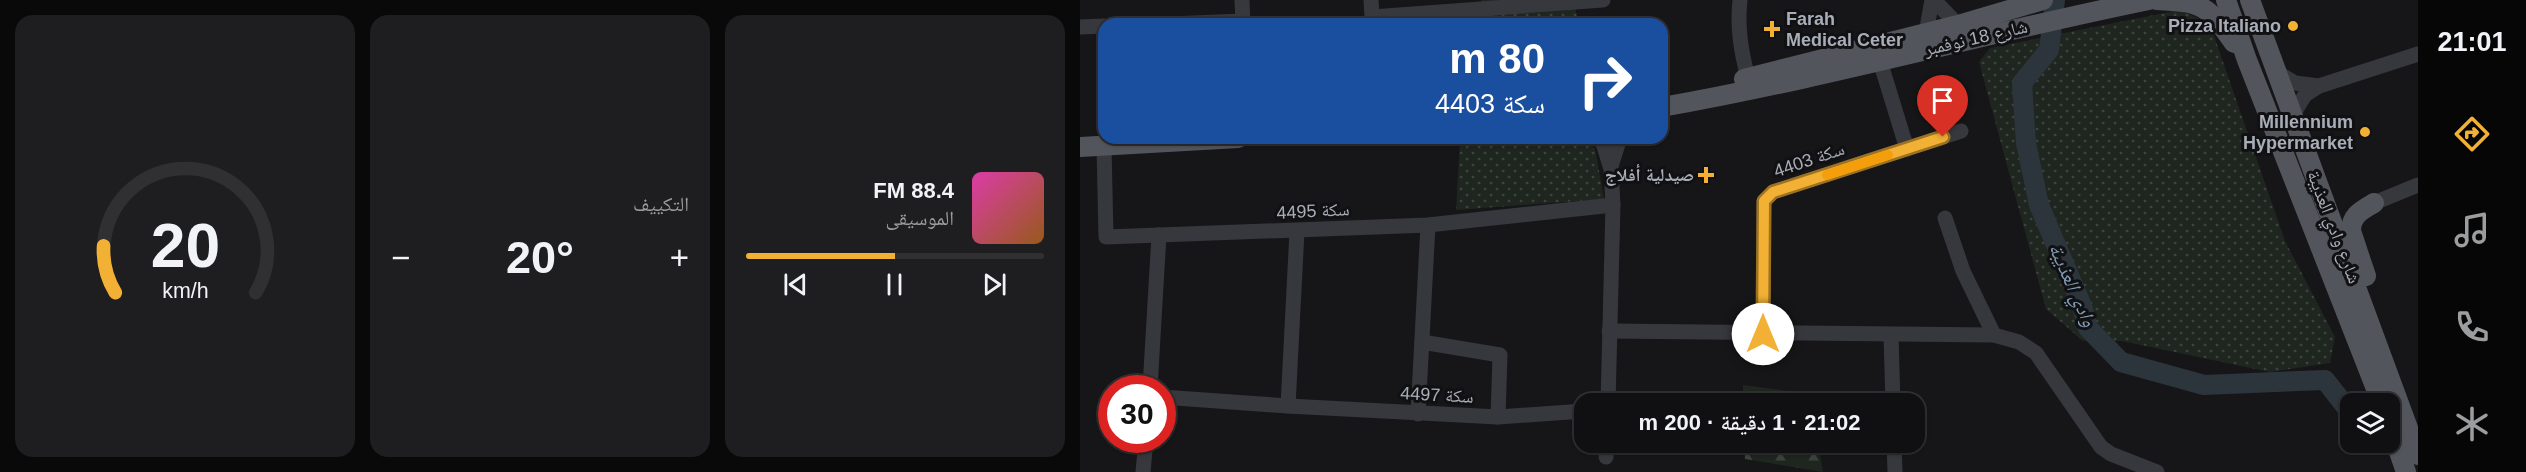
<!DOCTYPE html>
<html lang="ar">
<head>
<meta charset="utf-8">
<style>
  :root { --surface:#101012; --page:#1e1e20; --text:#f1f3f6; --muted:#9c9d9f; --line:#303032; --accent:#f2b134 }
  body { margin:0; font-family:Helvetica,"Noto Naskh Arabic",sans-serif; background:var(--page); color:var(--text); direction:rtl; height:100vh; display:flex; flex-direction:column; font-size:22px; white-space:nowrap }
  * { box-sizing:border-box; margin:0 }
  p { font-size:20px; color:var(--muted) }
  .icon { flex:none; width:33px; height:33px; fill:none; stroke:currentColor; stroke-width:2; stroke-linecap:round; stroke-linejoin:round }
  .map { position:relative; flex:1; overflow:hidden; direction:ltr }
  .details { display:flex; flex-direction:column; gap:15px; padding:15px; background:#09090a; width:1080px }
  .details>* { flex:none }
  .hud { position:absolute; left:18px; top:18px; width:570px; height:126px; border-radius:18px; box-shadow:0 2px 4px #0004,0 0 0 2px var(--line); direction:rtl; background:#1a4fa0; color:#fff; overflow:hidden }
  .controls { position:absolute; left:1260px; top:393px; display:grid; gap:12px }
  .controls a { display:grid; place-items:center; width:60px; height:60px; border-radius:12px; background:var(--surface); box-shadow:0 2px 4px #0004,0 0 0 2px var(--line); font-size:30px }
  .speed { position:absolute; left:18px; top:375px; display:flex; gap:12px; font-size:30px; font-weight:700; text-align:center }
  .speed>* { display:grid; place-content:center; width:78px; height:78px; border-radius:50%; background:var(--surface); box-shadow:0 2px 4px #0004,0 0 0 2px var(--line); line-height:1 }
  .speed .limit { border:9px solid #d22; background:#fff; color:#111 }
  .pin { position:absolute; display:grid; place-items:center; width:51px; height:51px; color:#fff; margin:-62px -26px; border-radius:50% 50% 50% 0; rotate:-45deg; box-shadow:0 0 6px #0007 }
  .pin .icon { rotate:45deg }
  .me { position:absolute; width:66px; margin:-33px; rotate:0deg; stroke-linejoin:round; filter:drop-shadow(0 0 4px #0008) }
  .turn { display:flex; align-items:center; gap:21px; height:126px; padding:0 24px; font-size:27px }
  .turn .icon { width:78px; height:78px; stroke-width:2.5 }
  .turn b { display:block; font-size:42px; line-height:51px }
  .big { font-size:45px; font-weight:600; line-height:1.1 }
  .details .tile { flex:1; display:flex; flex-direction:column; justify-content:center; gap:9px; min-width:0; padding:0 21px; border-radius:18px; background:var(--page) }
  .details .dial { align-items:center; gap:0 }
  .dial svg { height:156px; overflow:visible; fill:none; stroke:var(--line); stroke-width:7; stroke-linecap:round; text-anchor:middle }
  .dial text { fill:var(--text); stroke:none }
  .song { display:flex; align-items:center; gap:18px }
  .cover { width:72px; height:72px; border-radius:9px; background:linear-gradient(135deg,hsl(320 70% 55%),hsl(30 70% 35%)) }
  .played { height:6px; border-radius:3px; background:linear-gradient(90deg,var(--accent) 50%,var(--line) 50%) }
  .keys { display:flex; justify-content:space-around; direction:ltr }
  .heat { display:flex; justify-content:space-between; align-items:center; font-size:33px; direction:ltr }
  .details .tiles { flex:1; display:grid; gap:15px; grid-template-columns:repeat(3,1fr) }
  .trip { position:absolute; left:494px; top:393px; width:351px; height:60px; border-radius:18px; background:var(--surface); box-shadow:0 2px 4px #0004,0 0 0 2px var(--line); font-weight:600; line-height:60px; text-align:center; direction:rtl }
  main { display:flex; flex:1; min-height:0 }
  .menu { display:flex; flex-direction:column; width:108px; justify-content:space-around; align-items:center; background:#060607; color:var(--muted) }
  .menu .icon { width:42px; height:42px }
  .menu .active { color:var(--accent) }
  .menu b { font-size:27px; color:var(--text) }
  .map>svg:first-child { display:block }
</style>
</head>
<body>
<main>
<nav class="menu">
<b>21:01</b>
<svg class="icon active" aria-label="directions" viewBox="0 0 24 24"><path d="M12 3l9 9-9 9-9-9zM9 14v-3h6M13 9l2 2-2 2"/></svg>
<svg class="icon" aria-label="music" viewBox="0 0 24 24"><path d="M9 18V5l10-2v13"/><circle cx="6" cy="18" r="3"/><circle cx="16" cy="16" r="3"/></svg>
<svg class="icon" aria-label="phone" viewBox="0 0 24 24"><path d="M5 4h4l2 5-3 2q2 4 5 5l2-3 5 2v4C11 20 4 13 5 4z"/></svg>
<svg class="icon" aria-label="climate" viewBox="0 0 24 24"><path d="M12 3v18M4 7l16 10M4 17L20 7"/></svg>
</nav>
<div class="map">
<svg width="1338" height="472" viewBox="0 0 1338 472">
  <defs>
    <pattern id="grass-dots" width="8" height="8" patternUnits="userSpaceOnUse" patternTransform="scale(1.5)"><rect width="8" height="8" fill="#1e261f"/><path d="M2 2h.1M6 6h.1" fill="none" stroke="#3c433d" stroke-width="1.8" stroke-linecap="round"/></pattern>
    <pattern id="forest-firs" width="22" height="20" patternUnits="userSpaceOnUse" patternTransform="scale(1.5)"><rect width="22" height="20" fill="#1e261f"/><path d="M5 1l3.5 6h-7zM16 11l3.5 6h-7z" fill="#3c433d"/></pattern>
  </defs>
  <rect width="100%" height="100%" fill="#161618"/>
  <g fill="url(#grass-dots)">
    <path d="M401 0H493L499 24H405Z"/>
    <path d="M1099 10 1120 19 1133 33 1205 241 1255 337 1250 363 1190 372 1042 341H1003L966 309 899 62 910 48Z"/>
    <path d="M501 139 515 148 524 199 376 210 380 141Z"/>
  </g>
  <g fill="url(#forest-firs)">
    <path d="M663 385 730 394 732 403H663Z"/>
    <path d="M664 443H738L743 472 665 459Z"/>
  </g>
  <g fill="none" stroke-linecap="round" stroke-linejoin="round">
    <path stroke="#2c353c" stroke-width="20" d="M975 0 969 50 942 83 946 143 959 205 1002 306 1008 328 1041 362 1124 385 1245 380 1270 412"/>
    <g stroke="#37383d" stroke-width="15">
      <path d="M162 0 163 24"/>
      <path d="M291 0 292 17 523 0"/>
      <path d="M660 0C657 28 661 51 668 78"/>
      <path d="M854 0 878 25"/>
      <path d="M89 24 163 21"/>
      <path d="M0 27 24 26"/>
      <path d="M846 33 852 0"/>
      <path d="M800 61 827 149"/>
      <path d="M1196 72 1215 83 1239 86"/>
      <path d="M1212 116 1225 95 1239 86 1338 54"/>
      <path d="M517 138 523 143 531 169 533 205 528 404"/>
      <path d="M24 146 26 237 348 225 533 205"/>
      <path d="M531 166 540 138"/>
      <path d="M1294 203 1338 185"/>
      <path d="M865 218 883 271 914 335"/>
      <path d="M529 331 914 335 939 342 956 353 1021 447 1031 454 1077 472"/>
      <path d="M683 334 684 201 693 192 881 131"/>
      <path d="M811 335 813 404"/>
      <path d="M342 342 420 355 418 417"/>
      <path d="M70 388 79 235"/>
      <path d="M82 397 208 406 418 417 504 411"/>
      <path d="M208 406 217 231"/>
      <path d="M338 414 348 225"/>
      <path d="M814 442 815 472"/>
      <path d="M526 457 527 442"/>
      <path d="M63 472 66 440"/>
    </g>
    <g stroke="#53555c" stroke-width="20">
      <path d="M1076 0C1123 2 1127 5 1154 43"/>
      <path d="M1146 0 1167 60 1302 404"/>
      <path d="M1170 0 1338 455"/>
      <path d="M664 79 878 25 963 0"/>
      <path d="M582 107C746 78 906 33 1069 0"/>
      <path d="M0 147 158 138"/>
      <path d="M1286 276 1271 231C1271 215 1282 210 1294 203"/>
      <path d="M1310 426 1326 472"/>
    </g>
  </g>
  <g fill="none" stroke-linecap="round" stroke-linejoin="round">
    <g stroke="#9d7322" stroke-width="15">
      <path id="route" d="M683 334 684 201 693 192 863 137"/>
    </g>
    <use href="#route" stroke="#f2b134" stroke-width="10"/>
    <path stroke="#f59e0b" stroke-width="10" d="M747 175 808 155"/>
  </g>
  <g fill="#f2b134" stroke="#111113" stroke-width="2">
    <circle cx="1213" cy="26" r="6"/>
    <path d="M689 20h6v6h6v6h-6v6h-6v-6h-6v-6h6z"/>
    <circle cx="1285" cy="132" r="6"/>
    <path d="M623 166h6v6h6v6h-6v6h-6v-6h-6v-6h6z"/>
  </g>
  <g text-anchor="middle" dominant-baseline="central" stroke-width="6" stroke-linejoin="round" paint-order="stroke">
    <g font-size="18" font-weight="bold" fill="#a8adb8" stroke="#111113" text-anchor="end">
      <text x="706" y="19" text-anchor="start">Farah<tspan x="706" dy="21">Medical Ceter</tspan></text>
      <text x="1201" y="26">Pizza Italiano</text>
      <text x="1273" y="122">Millennium<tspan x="1273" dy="21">Hypermarket</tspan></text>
      <text x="614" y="175">صيدلية أفلاج</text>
    </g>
    <g font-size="18" fill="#a8adb8" stroke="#111113">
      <text transform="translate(896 38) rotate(-13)">شارع 18 نوفمبر</text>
      <text transform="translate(729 160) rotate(-19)">سكة 4403</text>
      <text transform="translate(233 211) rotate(-3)">سكة 4495</text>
      <text transform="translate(1254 227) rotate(69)">شارع وادي العذيبة</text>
      <text transform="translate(357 395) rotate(3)">سكة 4497</text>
    </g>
    <g font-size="20" font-style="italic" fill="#7f9bb3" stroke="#111113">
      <text transform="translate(993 285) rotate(66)">وادي العذيبة</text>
    </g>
  </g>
</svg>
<div class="controls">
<a><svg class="icon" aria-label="layers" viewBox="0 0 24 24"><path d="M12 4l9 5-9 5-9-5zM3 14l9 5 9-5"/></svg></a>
</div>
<div class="speed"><div class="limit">30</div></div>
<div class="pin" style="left:863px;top:137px;background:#d93025"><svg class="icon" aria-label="arrive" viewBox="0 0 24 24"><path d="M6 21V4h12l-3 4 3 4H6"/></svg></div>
<svg class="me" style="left:683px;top:334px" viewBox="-20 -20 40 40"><circle r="19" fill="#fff"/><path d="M0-13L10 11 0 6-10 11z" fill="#f2b134"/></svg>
<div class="trip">21:02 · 1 دقيقة · 200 m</div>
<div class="hud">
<div class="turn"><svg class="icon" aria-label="right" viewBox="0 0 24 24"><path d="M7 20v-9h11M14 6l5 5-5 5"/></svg><div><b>80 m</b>سكة 4403</div></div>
</div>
</div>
<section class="details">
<div class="tiles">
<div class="tile">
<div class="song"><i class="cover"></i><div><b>88.4 FM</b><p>الموسيقى</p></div></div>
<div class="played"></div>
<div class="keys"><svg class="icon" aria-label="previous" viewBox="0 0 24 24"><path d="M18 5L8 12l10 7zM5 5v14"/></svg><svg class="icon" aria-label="pause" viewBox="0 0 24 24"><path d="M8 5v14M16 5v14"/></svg><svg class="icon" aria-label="next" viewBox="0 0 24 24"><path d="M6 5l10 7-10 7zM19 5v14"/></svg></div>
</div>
<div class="tile"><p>التكييف</p>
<div class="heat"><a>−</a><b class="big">20°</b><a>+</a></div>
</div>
<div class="tile dial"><svg viewBox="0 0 100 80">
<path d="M14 69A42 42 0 1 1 86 69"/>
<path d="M14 69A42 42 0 0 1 8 45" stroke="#f2b134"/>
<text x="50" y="56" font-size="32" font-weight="700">20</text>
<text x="50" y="72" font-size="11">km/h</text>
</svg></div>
</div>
</section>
</main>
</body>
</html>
